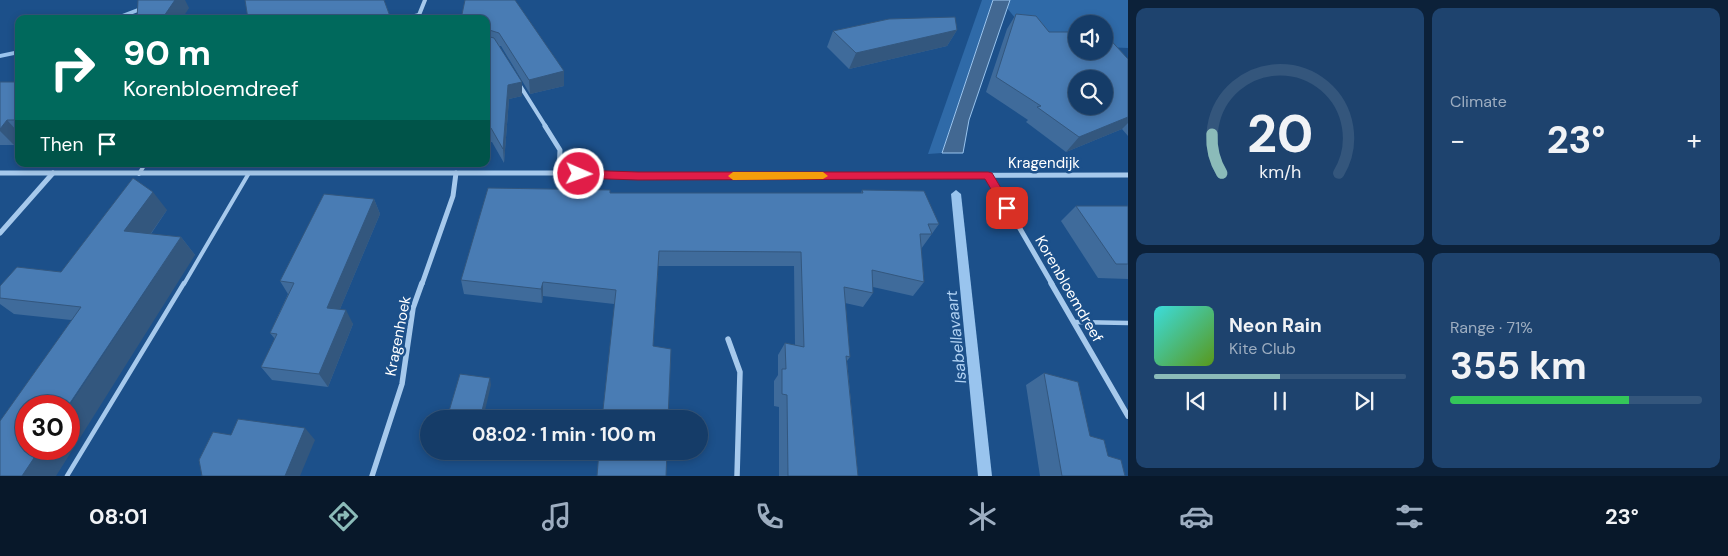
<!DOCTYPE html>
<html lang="en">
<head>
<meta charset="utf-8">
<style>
  :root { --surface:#153c68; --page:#1e436e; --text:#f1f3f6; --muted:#9dadc0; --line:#34567c; --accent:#8bbbb9 }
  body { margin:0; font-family:"DM Sans",sans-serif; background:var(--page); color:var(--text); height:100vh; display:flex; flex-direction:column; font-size:19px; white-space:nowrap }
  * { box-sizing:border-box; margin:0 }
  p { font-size:16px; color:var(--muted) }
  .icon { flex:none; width:28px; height:28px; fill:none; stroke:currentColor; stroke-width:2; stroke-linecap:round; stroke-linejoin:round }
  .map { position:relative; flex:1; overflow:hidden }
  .sheet { display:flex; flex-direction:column; gap:8px; padding:8px; background:#0c2139; width:600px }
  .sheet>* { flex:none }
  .guide { position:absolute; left:15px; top:15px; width:475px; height:152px; border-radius:10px; box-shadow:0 2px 8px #0003,0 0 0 1px var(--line); background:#00695c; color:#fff; overflow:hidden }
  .controls { position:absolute; left:1068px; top:15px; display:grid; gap:10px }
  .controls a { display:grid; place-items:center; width:45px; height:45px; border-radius:50%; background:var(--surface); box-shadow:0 2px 8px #0003,0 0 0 1px var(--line); font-size:25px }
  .speed { position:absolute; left:15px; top:395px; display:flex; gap:10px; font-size:25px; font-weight:700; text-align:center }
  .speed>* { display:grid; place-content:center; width:65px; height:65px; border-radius:50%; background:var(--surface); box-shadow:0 2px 8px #0003,0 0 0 1px var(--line); line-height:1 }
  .speed .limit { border:8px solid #d22; background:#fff; color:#111 }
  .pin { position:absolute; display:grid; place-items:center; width:42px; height:42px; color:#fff; margin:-21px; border-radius:10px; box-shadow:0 2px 8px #0006 }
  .me { position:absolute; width:55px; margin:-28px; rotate:92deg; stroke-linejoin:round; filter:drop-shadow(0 0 4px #0008) }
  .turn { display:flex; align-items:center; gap:18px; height:105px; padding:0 25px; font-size:22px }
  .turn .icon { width:65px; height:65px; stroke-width:2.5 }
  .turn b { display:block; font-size:35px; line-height:42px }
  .then { display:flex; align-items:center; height:48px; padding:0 25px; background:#0003; gap:10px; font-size:19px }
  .big { font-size:38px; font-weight:700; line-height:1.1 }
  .sheet .widget { flex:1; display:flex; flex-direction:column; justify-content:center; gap:8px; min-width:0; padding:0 18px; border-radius:10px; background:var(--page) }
  .sheet .dial { align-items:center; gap:0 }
  .dial svg { height:130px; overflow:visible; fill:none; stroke:var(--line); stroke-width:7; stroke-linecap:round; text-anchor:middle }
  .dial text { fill:var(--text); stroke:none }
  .song { display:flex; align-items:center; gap:15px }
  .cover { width:60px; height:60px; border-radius:8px; background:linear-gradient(135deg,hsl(180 70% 55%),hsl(90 70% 35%)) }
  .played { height:5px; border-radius:2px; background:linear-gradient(90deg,var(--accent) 50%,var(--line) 50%) }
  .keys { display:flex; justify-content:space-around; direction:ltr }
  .heat { display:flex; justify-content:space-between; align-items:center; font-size:28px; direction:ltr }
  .charge { height:8px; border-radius:4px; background:linear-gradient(90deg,#34c759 71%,var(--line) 0) }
  .sheet .tiles { flex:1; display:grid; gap:8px; grid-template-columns:repeat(2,1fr) }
  .trip { position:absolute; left:420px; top:410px; width:288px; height:50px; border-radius:25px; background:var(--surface); box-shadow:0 2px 8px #0003,0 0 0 1px var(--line); font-weight:700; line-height:50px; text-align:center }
  .menu { display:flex; height:80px; justify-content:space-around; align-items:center; background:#08182a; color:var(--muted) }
  .menu .icon { width:35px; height:35px }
  .menu .active { color:var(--accent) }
  .menu b { font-size:22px; color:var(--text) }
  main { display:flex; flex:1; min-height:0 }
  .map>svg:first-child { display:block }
</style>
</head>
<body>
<main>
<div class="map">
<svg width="1128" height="476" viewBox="0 0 1128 476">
  <rect width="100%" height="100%" fill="#1c508a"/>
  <g fill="#2f6aa8">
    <path d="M982 0H993L942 153 928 154Z"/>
    <path d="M1010 0H1128V48L1104 47V24H1076V47H1039L1007 8Z"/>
  </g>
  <path fill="#426892" stroke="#99c4ee" d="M993 0H1010L969 120 963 153H942Z"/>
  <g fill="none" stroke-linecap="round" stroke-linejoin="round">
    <g fill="#99c4ee" fill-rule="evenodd">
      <path d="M159 0H169L120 19H109Z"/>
      <path d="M19 50V54L0 58V54Z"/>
      <path d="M956 190 961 194 992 476H978L951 194Z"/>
    </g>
    <g stroke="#a6c9ec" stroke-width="4">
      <path d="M139 174 145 164"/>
      <path d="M184 284 249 173"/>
    </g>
    <g stroke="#a6c9ec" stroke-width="4.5">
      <path d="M1074 322 1128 323"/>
      <path d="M67 476 184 283"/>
    </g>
    <g stroke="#a6c9ec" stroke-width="4">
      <path d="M419 15 425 0"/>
      <path d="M402 19 419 15 422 19"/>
      <path d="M519 84 546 127"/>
    </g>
    <g stroke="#a6c9ec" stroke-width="5">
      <path d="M545 126 560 150 559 173"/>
      <path d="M0 173H559L638 176 1128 175"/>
      <path d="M989 175 1052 284"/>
      <path d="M0 233 53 173"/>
      <path d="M422 284 453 196 456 173"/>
    </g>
    <g stroke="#a6c9ec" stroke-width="5.5">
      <path d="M1051 283 1128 416"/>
      <path d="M728 339 740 372 737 476"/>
      <path d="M372 476 402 384 413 308 422 283"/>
    </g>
  </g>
  <g fill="#3f6b9b">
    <path d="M1016 14 1049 32 1128 59V136L1122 129 1066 152 1026 122 1028 120 986 92 1007 29Z"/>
    <path d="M486 19 564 86 530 94 501 46H499L522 82V96L509 99 504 163 492 142H486Z"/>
    <path d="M957 30 947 46 849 69 827 47 833 31Z"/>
    <path d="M0 82H19V139L14 145H0Z"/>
    <path d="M862 190 939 224 921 249 924 282 913 296 873 287V293L863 307 845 303 850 357 847 361 858 476H779V407L774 406V381L778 375V355L785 343 795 345 794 266H658L653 346 668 419 614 304 543 296 542 303 464 294 461 280 610 193H861Z"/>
    <path d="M374 199 380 214 340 309 353 324 328 387 272 380 261 367 275 339 270 333 288 294 280 281Z"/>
    <path d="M1076 206H1128V279L1098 278 1061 221Z"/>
    <path d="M167 210 151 234 181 237 195 255 71 320 14 314 0 304V286L61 272Z"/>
    <path d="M1044 373 1090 436 1125 476H1040L1026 385Z"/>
  </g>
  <g fill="#33577e">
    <path d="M175 0H185L189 8 182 19H162Z"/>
    <path d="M957 30 947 46 849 69 856 53Z"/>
    <path d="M564 71V86L530 94 529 80Z"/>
    <path d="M522 82V96L509 99 504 163 503 149 508 85Z"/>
    <path d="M1128 117V123L1122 129 1066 152 1079 137Z"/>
    <path d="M7 120 19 133V139L14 145 0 131V129Z"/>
    <path d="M153 192 167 210 140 249 124 231Z"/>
    <path d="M374 199 380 214 335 321 327 308Z"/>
    <path d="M181 237 195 255 56 476H22L40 449H69V406Z"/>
    <path d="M543 282V296L542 303 541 289Z"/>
    <path d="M346 310 353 324 328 387 319 374Z"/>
    <path d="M490 378 491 385 483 419H480Z"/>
    <path d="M305 428 315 440 300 476H285Z"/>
  </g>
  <g fill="#497cb4" stroke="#33577e" fill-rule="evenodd">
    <path d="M138 0H175L162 19H137Z"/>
    <path d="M245 0H384L391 19H248Z"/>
    <path d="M465 0H515L564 71 529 80 499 33 486 29V19H461Z"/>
    <path d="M1016 14 1036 16 1049 32H1076V51H1104V33L1128 59V117L1079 137 1037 107 1041 106 996 77ZM1076 79H1104V106H1076Z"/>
    <path d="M955 17 957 30 856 53 833 31 889 19Z"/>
    <path d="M486 36 494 38 522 82 508 85 503 149 491 128H486Z"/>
    <path d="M0 82H19V120H7L0 129Z"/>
    <path d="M133 178 153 192 124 231 181 237 68 406H26V449H40L22 476H0V421L81 307 0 298V286L17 267 61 272Z"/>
    <path d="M488 188 610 190V193H863L862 190 924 191 939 224H928L932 234H920L924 282 872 270 873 293 844 287 850 357 846 356 858 476H788L787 395 782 394V369H786L785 343 804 347 801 252 659 251 653 346 671 349 668 419H602L616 290 543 282 541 289 461 280Z"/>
    <path d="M324 194 374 199 327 308 346 310 319 374 261 367 277 334 270 333 294 283 280 281Z"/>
    <path d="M1076 206H1128V264H1116Z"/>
    <path d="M1044 373 1078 382 1090 436 1104 440 1108 456 1121 460 1125 476H1062Z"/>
    <path d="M460 374 490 378 480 419 447 418Z"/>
    <path d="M238 419 305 428 285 476H202L199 460 213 432 231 435Z"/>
    <path d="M599 451H667L666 476H597Z"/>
  </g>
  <path fill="#e11d48" stroke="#92132f" d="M579 170 638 172H988L992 173 1013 208 1007 212 1004 211 985 179 638 180 579 178 574 174Z"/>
  <path fill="#f59e0b" d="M733 172H823L828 176 823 179 733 180 728 176Z"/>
  <g text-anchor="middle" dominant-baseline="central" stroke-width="5" stroke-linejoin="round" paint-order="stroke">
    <g font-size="15" fill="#fff" stroke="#1c508a">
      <text x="1044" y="163">Kragendijk</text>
      <text transform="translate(1069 289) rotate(60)">Korenbloemdreef</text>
      <text transform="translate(398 336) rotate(-79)">Kragenhoek</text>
    </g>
    <g font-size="16" font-style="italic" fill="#b2d3f4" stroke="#1c508a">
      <text transform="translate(956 337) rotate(-96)">Isabellavaart</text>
    </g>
  </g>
</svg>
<div class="controls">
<a><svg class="icon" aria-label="sound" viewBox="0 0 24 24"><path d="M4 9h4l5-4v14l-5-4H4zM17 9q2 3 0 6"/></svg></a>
<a><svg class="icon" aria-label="search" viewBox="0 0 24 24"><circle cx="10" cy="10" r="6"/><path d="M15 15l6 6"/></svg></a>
</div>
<div class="speed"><div class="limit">30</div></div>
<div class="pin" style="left:1007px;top:208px;background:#d93025"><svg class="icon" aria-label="arrive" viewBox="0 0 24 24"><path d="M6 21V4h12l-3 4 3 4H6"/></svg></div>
<svg class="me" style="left:579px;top:174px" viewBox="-20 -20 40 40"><circle r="17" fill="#e11d48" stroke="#fff" stroke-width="3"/><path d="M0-11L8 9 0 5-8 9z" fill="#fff"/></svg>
<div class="trip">08:02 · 1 min · 100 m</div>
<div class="guide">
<div class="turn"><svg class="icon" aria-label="right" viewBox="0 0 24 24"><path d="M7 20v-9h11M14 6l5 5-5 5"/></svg><div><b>90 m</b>Korenbloemdreef</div></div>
<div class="then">Then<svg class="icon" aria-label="arrive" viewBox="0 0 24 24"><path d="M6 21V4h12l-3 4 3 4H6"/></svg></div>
</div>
</div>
<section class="sheet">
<div class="tiles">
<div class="widget dial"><svg viewBox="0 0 100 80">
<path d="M14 69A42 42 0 1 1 86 69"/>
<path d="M14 69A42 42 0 0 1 8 45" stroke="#8bbbb9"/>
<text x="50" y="56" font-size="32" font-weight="700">20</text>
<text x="50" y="72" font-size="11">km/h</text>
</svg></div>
<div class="widget"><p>Climate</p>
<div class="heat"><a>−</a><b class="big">23°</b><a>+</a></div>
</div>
<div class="widget">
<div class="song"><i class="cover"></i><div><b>Neon Rain</b><p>Kite Club</p></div></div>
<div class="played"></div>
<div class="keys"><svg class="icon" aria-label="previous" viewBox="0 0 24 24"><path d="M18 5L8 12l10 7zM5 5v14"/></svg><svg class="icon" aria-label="pause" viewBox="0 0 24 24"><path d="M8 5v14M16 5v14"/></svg><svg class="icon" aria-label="next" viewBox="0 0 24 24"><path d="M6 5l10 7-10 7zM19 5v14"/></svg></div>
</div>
<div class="widget"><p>Range · 71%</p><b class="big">355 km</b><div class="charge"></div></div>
</div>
</section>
</main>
<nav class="menu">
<b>08:01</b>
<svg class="icon active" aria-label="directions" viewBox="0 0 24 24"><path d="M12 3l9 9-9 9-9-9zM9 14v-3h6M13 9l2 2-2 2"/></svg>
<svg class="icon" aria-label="music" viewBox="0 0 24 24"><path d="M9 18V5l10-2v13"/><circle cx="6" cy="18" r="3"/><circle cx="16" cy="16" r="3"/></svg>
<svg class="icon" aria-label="phone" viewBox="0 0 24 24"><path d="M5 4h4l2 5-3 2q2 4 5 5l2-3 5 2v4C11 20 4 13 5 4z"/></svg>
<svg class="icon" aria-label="climate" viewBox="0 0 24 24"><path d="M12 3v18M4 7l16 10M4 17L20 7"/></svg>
<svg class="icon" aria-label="car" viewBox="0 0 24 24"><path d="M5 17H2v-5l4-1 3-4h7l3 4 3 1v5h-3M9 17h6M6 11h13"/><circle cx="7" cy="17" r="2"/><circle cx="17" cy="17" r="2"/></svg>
<svg class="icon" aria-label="filters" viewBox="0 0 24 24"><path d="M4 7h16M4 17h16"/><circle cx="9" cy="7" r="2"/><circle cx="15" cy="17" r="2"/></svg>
<b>23°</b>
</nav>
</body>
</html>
